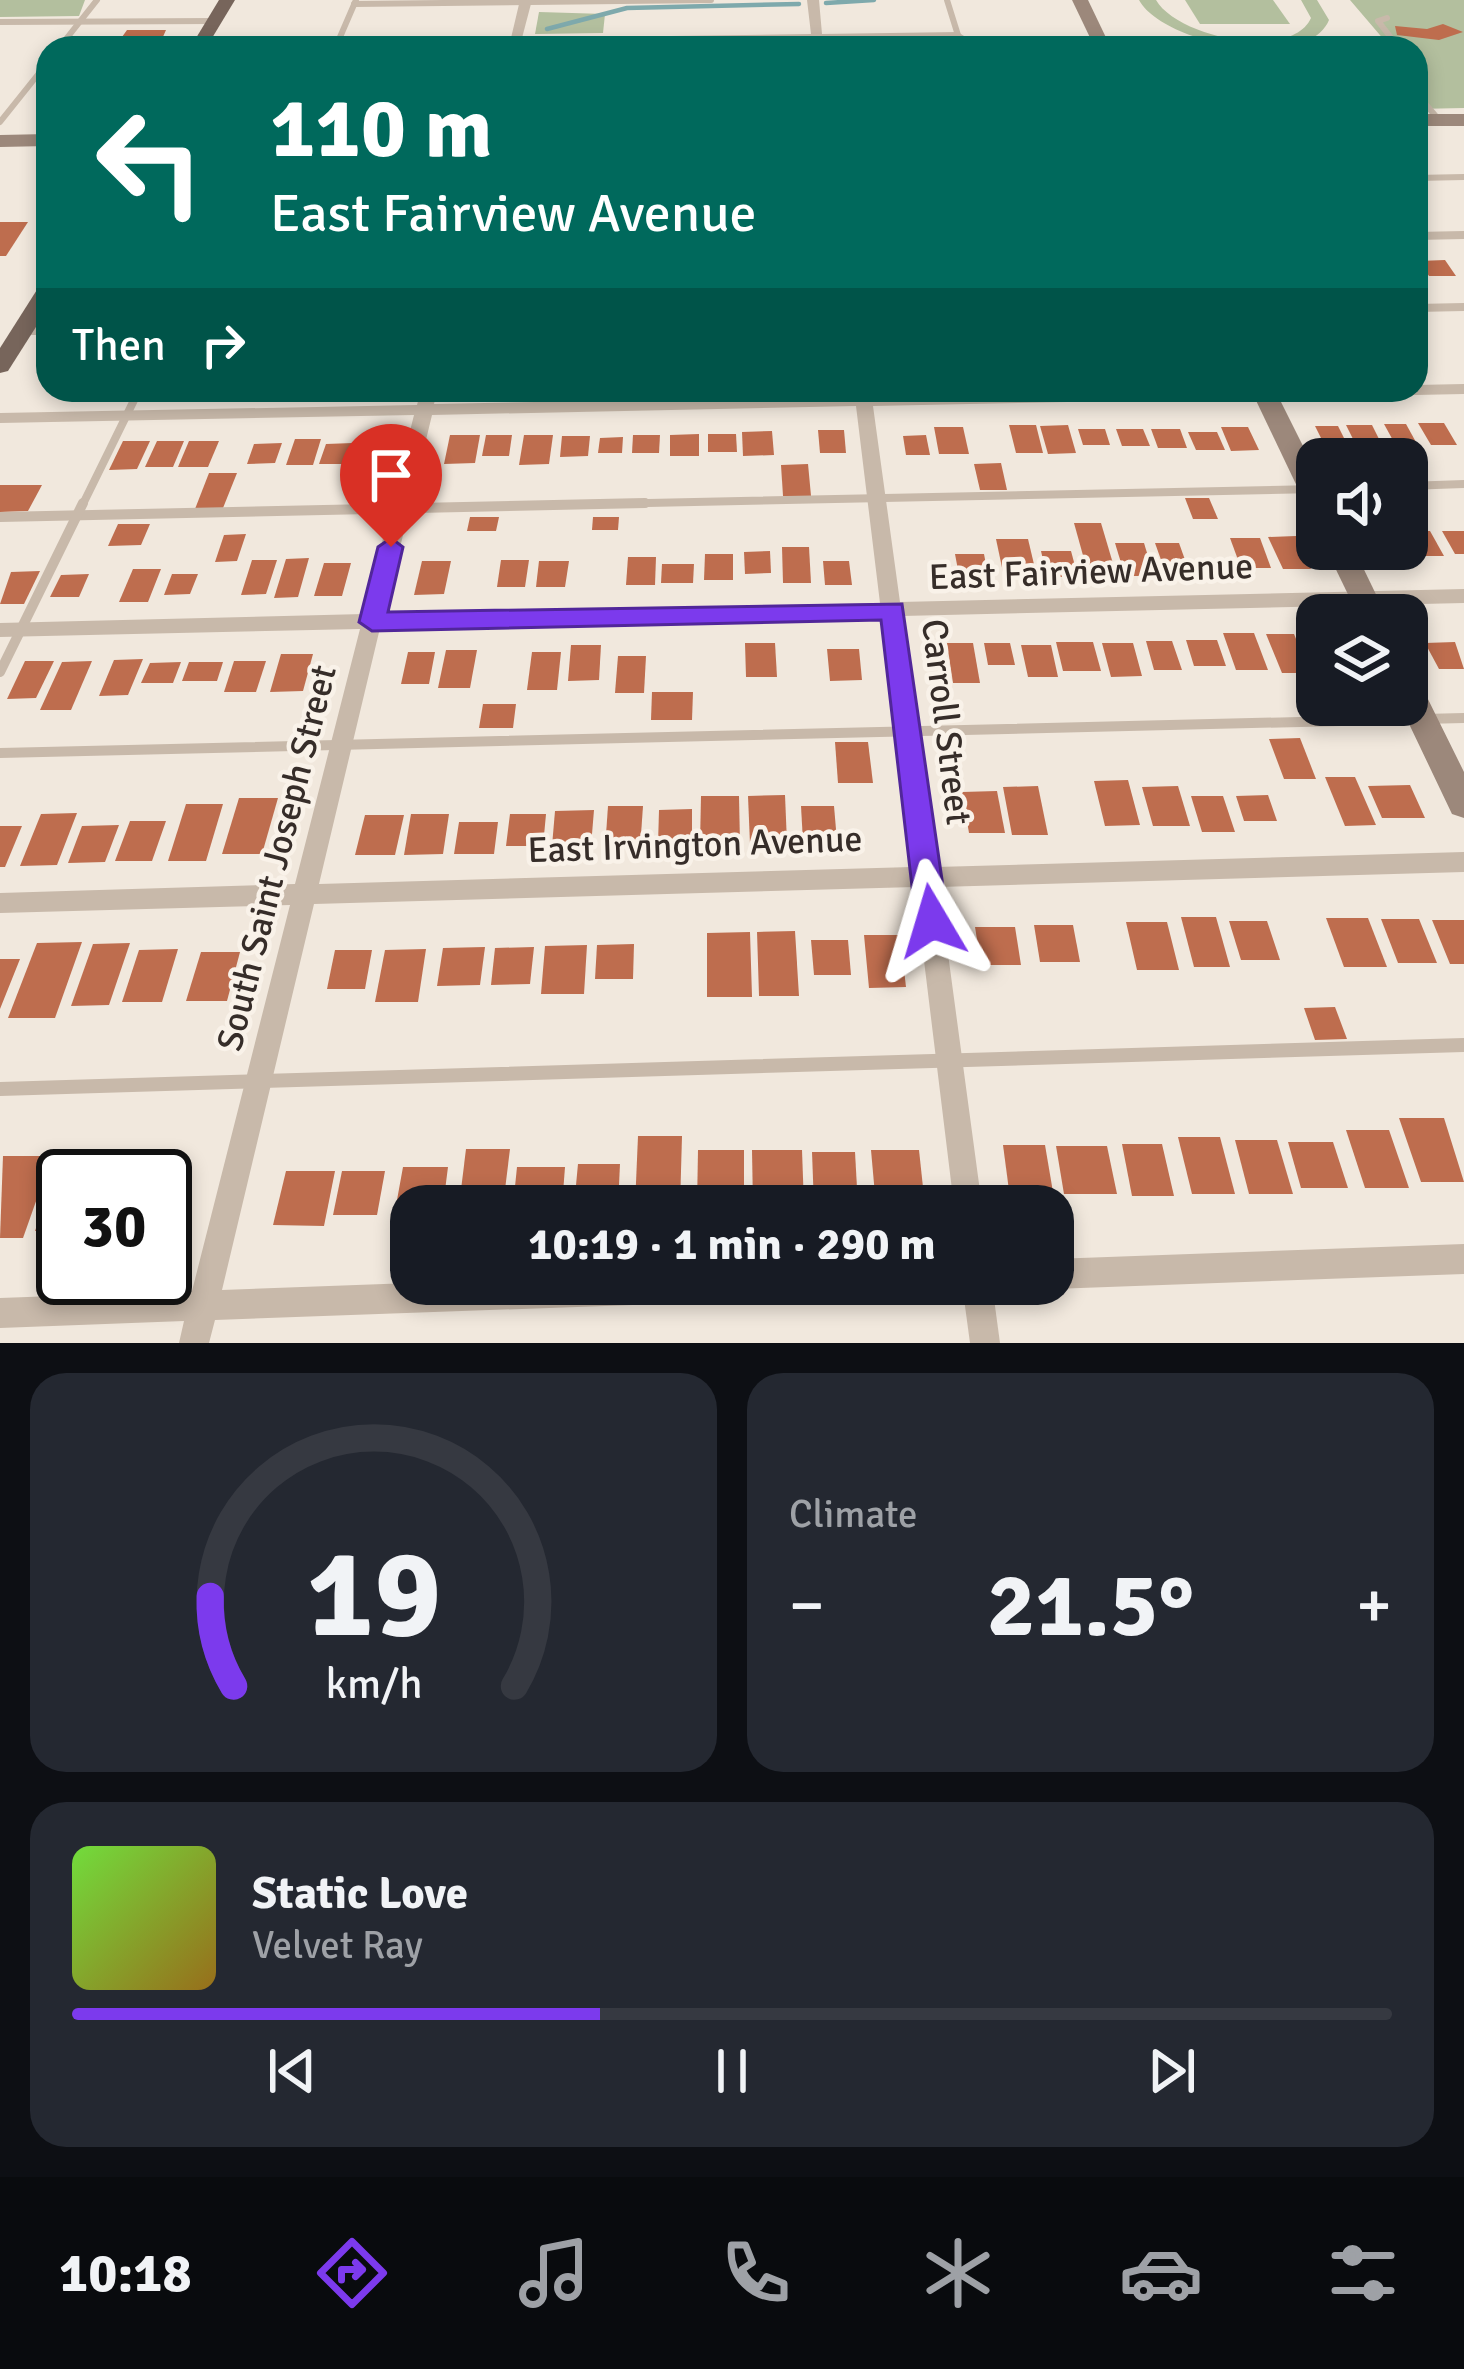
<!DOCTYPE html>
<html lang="en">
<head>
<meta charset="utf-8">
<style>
  :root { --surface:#171b24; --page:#242831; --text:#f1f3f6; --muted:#9ea1a6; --line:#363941; --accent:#7c3aed }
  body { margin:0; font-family:Signika,sans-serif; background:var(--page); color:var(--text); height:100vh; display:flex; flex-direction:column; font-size:45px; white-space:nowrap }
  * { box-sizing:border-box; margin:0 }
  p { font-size:39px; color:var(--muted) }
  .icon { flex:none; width:66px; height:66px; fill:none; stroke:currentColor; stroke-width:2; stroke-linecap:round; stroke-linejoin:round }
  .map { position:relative; height:1343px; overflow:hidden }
  .side { display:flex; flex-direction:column; gap:30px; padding:30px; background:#0d0f14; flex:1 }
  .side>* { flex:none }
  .banner { position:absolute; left:36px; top:36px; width:1392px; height:366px; border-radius:36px; box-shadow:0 6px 18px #0003; background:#00695c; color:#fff; overflow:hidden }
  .buttons { position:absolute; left:1296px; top:438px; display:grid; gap:24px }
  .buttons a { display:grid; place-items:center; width:132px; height:132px; border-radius:24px; background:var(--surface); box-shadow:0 6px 18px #0003; font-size:60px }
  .speed { position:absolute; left:36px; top:1149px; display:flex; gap:24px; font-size:60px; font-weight:700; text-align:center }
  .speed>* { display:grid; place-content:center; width:156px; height:156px; border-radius:50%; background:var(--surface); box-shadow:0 6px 18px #0003; line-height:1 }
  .speed .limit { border:6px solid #111; border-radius:18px; background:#fff; color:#111 }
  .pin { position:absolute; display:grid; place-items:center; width:102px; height:102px; color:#fff; margin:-123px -51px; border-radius:50% 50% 50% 0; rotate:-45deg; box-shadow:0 0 12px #0007 }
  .pin .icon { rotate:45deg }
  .me { position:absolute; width:132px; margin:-66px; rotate:353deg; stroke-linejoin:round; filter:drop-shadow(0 0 9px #0008) }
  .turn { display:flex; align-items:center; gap:42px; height:252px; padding:0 36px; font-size:54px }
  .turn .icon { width:156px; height:156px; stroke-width:2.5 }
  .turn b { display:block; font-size:84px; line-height:102px }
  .then { display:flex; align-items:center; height:114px; padding:0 36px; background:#0003; gap:24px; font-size:45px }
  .big { font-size:90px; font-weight:800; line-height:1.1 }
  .side .widget { flex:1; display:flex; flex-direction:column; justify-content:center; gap:18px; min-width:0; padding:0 42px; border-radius:36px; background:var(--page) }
  .side .dial { align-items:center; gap:0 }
  .dial svg { height:312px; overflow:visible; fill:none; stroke:var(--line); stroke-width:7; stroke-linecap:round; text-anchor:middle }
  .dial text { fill:var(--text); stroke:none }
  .song { display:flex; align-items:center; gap:36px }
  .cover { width:144px; height:144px; border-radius:18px; background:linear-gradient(135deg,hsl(100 70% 55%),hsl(40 70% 35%)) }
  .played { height:12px; border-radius:6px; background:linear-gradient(90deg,var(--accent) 40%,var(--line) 40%) }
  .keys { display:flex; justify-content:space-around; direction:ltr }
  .heat { display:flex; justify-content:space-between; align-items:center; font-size:66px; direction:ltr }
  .side .tiles { flex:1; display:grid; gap:30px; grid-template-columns:1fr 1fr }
  .widget:last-child { grid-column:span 2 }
  .trip { position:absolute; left:390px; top:1185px; width:684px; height:120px; border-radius:36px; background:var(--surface); box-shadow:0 6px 18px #0003; font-weight:800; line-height:120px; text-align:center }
  .tab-bar { display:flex; height:192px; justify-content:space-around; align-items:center; background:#090b0e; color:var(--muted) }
  .tab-bar .icon { width:84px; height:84px }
  .tab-bar .active { color:var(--accent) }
  .tab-bar b { font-size:54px; color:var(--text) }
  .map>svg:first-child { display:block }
</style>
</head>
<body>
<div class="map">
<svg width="1464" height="1343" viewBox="0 0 1464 1343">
  <rect width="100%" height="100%" fill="#f1e8dd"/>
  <g fill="#b3bf9e">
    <path d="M0 0H85L79 16 0 17Z"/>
    <path d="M1139 0H1156C1177 37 1291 62 1311 18L1301 0H1317L1329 20C1307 73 1163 44 1139 0Z"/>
    <path d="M1185 0H1273L1290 24H1200Z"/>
    <path d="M1350 0H1464V108L1416 109V48H1391Z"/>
    <path d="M539 12 605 14 603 33 535 34Z"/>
  </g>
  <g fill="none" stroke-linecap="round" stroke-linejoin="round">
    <g stroke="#7ea9ac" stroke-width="4.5">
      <path d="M826 3 874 0"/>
      <path d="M547 29 627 8 799 4"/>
    </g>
  </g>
  <g fill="#be6d4e">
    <path d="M1443 24 1463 32 1439 40 1397 35 1395 26 1427 29Z"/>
    <path d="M127 30H166L158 48H131L135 38 122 37Z"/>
    <path d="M0 222H28L6 256H0Z"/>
    <path d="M1445 260 1456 276H1429L1419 261Z"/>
    <path d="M1418 423H1444L1457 445H1431Z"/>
    <path d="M1384 424H1406L1417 444H1395Z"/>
    <path d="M1009 425H1036L1043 453H1016Z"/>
    <path d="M1068 425 1076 453 1048 454 1040 426Z"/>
    <path d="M1346 425H1372L1379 439H1353Z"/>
    <path d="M1315 426H1338L1345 440H1322Z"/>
    <path d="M934 427H963L969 454H939Z"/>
    <path d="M1221 427H1248L1259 450 1231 451Z"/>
    <path d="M1078 429H1105L1110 445H1083Z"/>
    <path d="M1116 429H1143L1150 446H1122Z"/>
    <path d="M1151 429H1180L1187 448H1158Z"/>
    <path d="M818 430H844L846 453H820Z"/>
    <path d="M772 431 774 455 743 456 742 432Z"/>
    <path d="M1188 432H1217L1225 450H1196Z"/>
    <path d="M699 434V456H670V435Z"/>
    <path d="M708 434H736L737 452H708Z"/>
    <path d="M450 435H480L475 463 444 464Z"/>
    <path d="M486 435H512L509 456H482Z"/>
    <path d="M524 435H553L549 464 519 465Z"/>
    <path d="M633 435H660L659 453H632Z"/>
    <path d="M926 435 930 455H906L903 436Z"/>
    <path d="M562 436H590L588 456 560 457Z"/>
    <path d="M360 437H390L383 466H352Z"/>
    <path d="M623 437 622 453H598L600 438Z"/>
    <path d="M295 439H321L313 465H286Z"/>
    <path d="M123 441H150L137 469 109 470Z"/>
    <path d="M157 441H184L173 467H145Z"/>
    <path d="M189 441H219L208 467H178Z"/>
    <path d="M282 443 275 463 247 464 254 444Z"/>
    <path d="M353 443 347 464H319L326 444Z"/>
    <path d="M1001 463 1007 490H980L974 464Z"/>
    <path d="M808 464 811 496H783L781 465Z"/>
    <path d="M209 473H237L223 508 195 509Z"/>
    <path d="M0 485H42L28 511 0 512Z"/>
    <path d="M1185 498H1209L1218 519H1193Z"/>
    <path d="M470 517H499L496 531H467Z"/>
    <path d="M593 517H619L618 530H592Z"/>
    <path d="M1074 523H1101L1117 577H1089Z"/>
    <path d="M118 524H150L141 545 108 546Z"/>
    <path d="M1407 531H1430L1444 556H1417Z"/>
    <path d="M1442 531H1464V554H1455Z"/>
    <path d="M246 534 237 561 215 562 224 535Z"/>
    <path d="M1296 536 1311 569H1283L1268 537Z"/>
    <path d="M1230 538H1260L1271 568H1241Z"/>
    <path d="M996 539H1028L1037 577H1004Z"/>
    <path d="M1115 543H1144L1154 576H1125Z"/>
    <path d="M1155 543H1179L1189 571H1165Z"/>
    <path d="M782 547H809L811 583H783Z"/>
    <path d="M770 551 771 573 745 574 744 552Z"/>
    <path d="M1041 551H1071L1078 577H1047Z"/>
    <path d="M705 554H733V580H704Z"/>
    <path d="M955 554H984L988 575H959Z"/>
    <path d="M628 557H656L655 585H626Z"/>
    <path d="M309 558 298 597 274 598 286 559Z"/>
    <path d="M252 560H277L266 594 241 595Z"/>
    <path d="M501 560H529L525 587H497Z"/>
    <path d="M422 561H451L444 594 414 595Z"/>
    <path d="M539 561H569L565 587H536Z"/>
    <path d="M823 561H849L852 585H825Z"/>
    <path d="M324 563H351L342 596H314Z"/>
    <path d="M662 564H694L693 583H661Z"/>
    <path d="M133 569H161L148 602H119Z"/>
    <path d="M40 571 24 604H0L11 572Z"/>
    <path d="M89 574 79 597H50L61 575Z"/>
    <path d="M172 574H198L190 594 164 595Z"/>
    <path d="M1223 633H1254L1268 670H1236Z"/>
    <path d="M1266 634H1294L1310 673H1282Z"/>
    <path d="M1186 640H1217L1226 666H1194Z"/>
    <path d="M1146 641H1172L1182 670H1154Z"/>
    <path d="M1056 642H1093L1101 671H1063Z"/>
    <path d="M1455 642 1464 669H1439L1425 643Z"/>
    <path d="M745 643H775L777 677H746Z"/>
    <path d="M947 643H973L980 683H953Z"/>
    <path d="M984 643H1010L1015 665H988Z"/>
    <path d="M1102 643H1133L1142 676 1111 677Z"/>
    <path d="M571 645H601L599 680 568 681Z"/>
    <path d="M1021 645H1051L1058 677H1028Z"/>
    <path d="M827 649H859L862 680 830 681Z"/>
    <path d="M446 650H477L470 688H438Z"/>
    <path d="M408 652H435L429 684H401Z"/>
    <path d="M532 652H561L557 690H527Z"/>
    <path d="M281 654H313L303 691 270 692Z"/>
    <path d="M618 656H646L644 693H615Z"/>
    <path d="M143 659 128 695 99 696 114 660Z"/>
    <path d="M25 661H54L36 698 7 699Z"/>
    <path d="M92 661 71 710H40L62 662Z"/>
    <path d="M234 661H266L256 692H224Z"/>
    <path d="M181 662 173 683H141L150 663Z"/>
    <path d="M189 662H223L217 681H182Z"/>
    <path d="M652 692H693L692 720H651Z"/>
    <path d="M483 704H516L513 728H479Z"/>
    <path d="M1300 738 1316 779H1284L1269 739Z"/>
    <path d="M835 742H868L873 783H838Z"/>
    <path d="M1325 777H1355L1376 825 1345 826Z"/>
    <path d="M1128 780 1140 825 1105 826 1094 781Z"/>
    <path d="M1410 785 1425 818H1382L1368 786Z"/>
    <path d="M1038 786 1048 835H1012L1003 787Z"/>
    <path d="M1178 786 1190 826H1153L1142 787Z"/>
    <path d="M997 791 1005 833H969L962 792Z"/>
    <path d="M785 795 787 843 750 844 748 796Z"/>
    <path d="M1268 795 1277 821H1244L1236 796Z"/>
    <path d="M701 796H739L740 844H700Z"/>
    <path d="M1191 796H1223L1235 832H1202Z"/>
    <path d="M239 798H278L262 854H222Z"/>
    <path d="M186 804H223L206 861H168Z"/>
    <path d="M608 806H643L640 849H605Z"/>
    <path d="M801 806H834L837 841 803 842Z"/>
    <path d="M692 809V844L658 845 659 810Z"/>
    <path d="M594 810 591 846H552L555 811Z"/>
    <path d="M77 813 57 865 20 866 41 814Z"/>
    <path d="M411 814H449L443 854 404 855Z"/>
    <path d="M510 814H546L543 846H506Z"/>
    <path d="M365 815H404L395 855H355Z"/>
    <path d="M130 821H166L152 861H115Z"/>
    <path d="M459 822H498L494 854H454Z"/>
    <path d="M119 825 105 862 68 863 82 826Z"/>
    <path d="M0 826H22L5 867H0Z"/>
    <path d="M1181 917H1216L1230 967H1194Z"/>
    <path d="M1326 918H1368L1387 967H1344Z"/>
    <path d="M1381 919H1419L1437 963H1398Z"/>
    <path d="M1432 920H1464V964H1450Z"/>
    <path d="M1229 921H1267L1280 960H1241Z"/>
    <path d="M1126 922H1167L1179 970H1137Z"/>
    <path d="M1034 925H1073L1080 962H1040Z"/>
    <path d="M975 927H1015L1021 965H981Z"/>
    <path d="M795 931 799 996H759L757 932Z"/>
    <path d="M750 932 752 997H707V933Z"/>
    <path d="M864 935H900L906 987 869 988Z"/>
    <path d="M811 940H848L851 975H814Z"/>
    <path d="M82 942 55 1018H8L37 943Z"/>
    <path d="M130 943 109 1005 71 1006 93 944Z"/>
    <path d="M634 944 633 979H595L597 945Z"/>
    <path d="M587 945 584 994H541L545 946Z"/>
    <path d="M485 947 480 985 437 986 443 948Z"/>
    <path d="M534 947 530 984 491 985 495 948Z"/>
    <path d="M178 949 162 1002H122L139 950Z"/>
    <path d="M426 949 418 1002H375L385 950Z"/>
    <path d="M335 950H372L365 989H327Z"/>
    <path d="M201 952H240L227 1001H186Z"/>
    <path d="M0 959H20L0 1009Z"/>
    <path d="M1335 1007 1347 1039 1315 1040 1304 1008Z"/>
    <path d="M1399 1118H1444L1464 1182H1421Z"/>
    <path d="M1346 1130H1389L1409 1188H1365Z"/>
    <path d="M638 1136H682L680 1206H635Z"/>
    <path d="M1178 1137H1220L1235 1194H1192Z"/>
    <path d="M1235 1140H1277L1293 1194H1249Z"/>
    <path d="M1288 1142H1333L1348 1188H1301Z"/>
    <path d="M1122 1144H1162L1174 1196H1132Z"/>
    <path d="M1003 1145H1045L1054 1198H1010Z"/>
    <path d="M1056 1146H1107L1117 1194H1064Z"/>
    <path d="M466 1149H510L503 1206H459Z"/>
    <path d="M698 1150H744V1206H697Z"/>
    <path d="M752 1150H802L804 1206H753Z"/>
    <path d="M871 1150H919L925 1206H876Z"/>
    <path d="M812 1152H855L858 1206H814Z"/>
    <path d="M3 1156H52L23 1238H0Z"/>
    <path d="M578 1164H620L618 1206H574Z"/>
    <path d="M403 1167H448L443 1206H411V1222H393Z"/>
    <path d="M517 1167H565L562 1206H513Z"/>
    <path d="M286 1171H335L324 1226 273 1225Z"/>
    <path d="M342 1171H385L377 1215H333Z"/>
    <path d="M165 1172H184L166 1235H165Z"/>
    <path d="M52 1183H63V1231H35Z"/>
  </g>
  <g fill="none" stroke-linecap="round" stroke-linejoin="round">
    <g stroke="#c8b9aa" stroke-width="6">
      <path d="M947 0 962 48"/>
      <path d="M354 4 711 0"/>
      <path d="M1387 18 1378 21 1399 48"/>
      <path d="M337 44 356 0"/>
      <path d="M59 48 97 0"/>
      <path d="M1416 93 1439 120"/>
      <path d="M0 122 48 62"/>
      <path d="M1416 178 1464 177"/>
    </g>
    <g stroke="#c8b9aa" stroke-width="8">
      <path d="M1416 308 1464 307"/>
      <path d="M22 331H48"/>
      <path d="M1407 486 1464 484"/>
      <path d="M82 506 139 390"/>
      <path d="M504 506 1317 489"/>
    </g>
    <g stroke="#c8b9aa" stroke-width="10">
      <path d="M0 517 645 503"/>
      <path d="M0 672 83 503"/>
      <path d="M0 753 1464 718"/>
    </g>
    <path stroke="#c8b9aa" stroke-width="14" d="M0 1089 1464 1045"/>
    <g fill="#c8b9aa" fill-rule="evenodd">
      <path d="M520 0H532L522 38 811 34 807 0H819L822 34 958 32 964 36 958 40 823 41V48H813L812 41 521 45 520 48 193 46 199 42 511 38Z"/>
      <path d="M0 19 215 18 221 21 215 24 0 25Z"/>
      <path d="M1464 231V239L1416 240V232Z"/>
      <path d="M1464 384V394L873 406 900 602 1464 589V603L902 616 936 867 1464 852V872L939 887 982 1206H954L915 887 314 904 222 1290 411 1283 813 1284 809 1295 798 1299 215 1320 209 1343H179L184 1321 0 1328V1298L192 1291 290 905 0 913V893L295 884 360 629 0 637V623L364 614 414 415 0 423V413L417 405 421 390H437L434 404 855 396V390H871L872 396 1157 390H1416V385ZM856 406 880 603 384 614 432 415ZM882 617 912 867 319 884 380 628Z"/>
      <path d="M1464 1244V1274L1053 1289 1042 1284H1053V1259Z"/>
      <path d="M962 1284H992L1000 1343H970Z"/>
    </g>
    <g fill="#9c887b" fill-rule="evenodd">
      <path d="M1072 0H1088L1111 48H1095Z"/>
      <rect x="1416" y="114" width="48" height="12"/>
      <path d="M48 134V146L0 147V135Z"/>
      <path d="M1251 390H1275L1317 474V510L1304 501Z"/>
      <path d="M1326 549H1354L1386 615H1358Z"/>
      <path d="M1407 676 1418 679 1464 772V818L1452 814 1400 705H1407Z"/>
    </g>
    <g fill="#77655b" fill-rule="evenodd">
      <path d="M219 0H235L206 48H190Z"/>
      <path d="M48 283V308L8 371 0 373V348L40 285Z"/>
    </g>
  </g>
  <path fill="#7c3aed" stroke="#51269a" stroke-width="3" d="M391 538 403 547 388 612 902 604 948 921 943 931H920L916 921 881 620 372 631 359 622 378 547Z"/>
  <g text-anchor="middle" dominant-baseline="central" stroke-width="9" stroke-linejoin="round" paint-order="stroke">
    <g font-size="36" fill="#362d29" stroke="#f9f2e9">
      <text transform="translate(1091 572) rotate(-2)">East Fairview Avenue</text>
      <text transform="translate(946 722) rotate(83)">Carroll Street</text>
      <text transform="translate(695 845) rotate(-2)">East Irvington Avenue</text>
      <text transform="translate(277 858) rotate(-76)">South Saint Joseph Street</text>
    </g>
  </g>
</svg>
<div class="buttons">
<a><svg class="icon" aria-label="sound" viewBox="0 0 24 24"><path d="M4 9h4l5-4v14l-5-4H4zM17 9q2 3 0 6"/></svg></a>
<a><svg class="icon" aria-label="layers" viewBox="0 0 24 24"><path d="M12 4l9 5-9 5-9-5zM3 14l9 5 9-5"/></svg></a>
</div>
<div class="speed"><div class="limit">30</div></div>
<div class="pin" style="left:391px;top:547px;background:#d93025"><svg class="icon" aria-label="arrive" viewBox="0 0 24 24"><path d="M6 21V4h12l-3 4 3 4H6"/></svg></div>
<svg class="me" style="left:932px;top:921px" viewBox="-20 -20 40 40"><path d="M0-17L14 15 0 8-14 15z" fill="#7c3aed" stroke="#fff" stroke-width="4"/></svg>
<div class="trip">10:19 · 1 min · 290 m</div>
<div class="banner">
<div class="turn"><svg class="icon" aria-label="left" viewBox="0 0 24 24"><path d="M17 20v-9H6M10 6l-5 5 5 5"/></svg><div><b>110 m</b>East Fairview Avenue</div></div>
<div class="then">Then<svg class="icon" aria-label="right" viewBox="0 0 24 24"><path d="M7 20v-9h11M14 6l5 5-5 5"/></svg></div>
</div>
</div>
<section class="side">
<div class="tiles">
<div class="widget dial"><svg viewBox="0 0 100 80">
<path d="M14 69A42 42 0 1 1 86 69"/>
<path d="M14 69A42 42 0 0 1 8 46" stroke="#7c3aed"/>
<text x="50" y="56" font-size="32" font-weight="700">19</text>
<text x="50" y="72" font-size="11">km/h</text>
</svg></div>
<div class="widget"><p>Climate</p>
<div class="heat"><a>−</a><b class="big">21.5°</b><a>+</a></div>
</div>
<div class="widget">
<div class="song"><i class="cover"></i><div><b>Static Love</b><p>Velvet Ray</p></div></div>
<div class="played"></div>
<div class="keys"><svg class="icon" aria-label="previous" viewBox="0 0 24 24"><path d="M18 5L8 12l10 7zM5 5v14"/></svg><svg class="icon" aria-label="pause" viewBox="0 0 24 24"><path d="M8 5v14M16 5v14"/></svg><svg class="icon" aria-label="next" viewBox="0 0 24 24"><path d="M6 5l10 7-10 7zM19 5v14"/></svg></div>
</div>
</div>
</section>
<nav class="tab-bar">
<b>10:18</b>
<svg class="icon active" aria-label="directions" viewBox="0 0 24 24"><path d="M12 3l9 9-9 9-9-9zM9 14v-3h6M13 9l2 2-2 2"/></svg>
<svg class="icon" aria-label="music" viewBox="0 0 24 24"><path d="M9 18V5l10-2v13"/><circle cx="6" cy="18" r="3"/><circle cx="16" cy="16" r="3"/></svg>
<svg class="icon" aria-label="phone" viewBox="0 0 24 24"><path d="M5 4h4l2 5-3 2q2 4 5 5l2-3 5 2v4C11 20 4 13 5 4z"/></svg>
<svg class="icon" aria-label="climate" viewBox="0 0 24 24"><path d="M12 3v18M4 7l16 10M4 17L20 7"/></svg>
<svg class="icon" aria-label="car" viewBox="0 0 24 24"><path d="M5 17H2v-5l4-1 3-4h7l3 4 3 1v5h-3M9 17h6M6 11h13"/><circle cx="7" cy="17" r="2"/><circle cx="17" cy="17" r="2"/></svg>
<svg class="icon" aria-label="filters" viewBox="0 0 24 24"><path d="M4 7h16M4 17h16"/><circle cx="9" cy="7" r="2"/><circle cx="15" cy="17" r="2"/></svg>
</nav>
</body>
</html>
